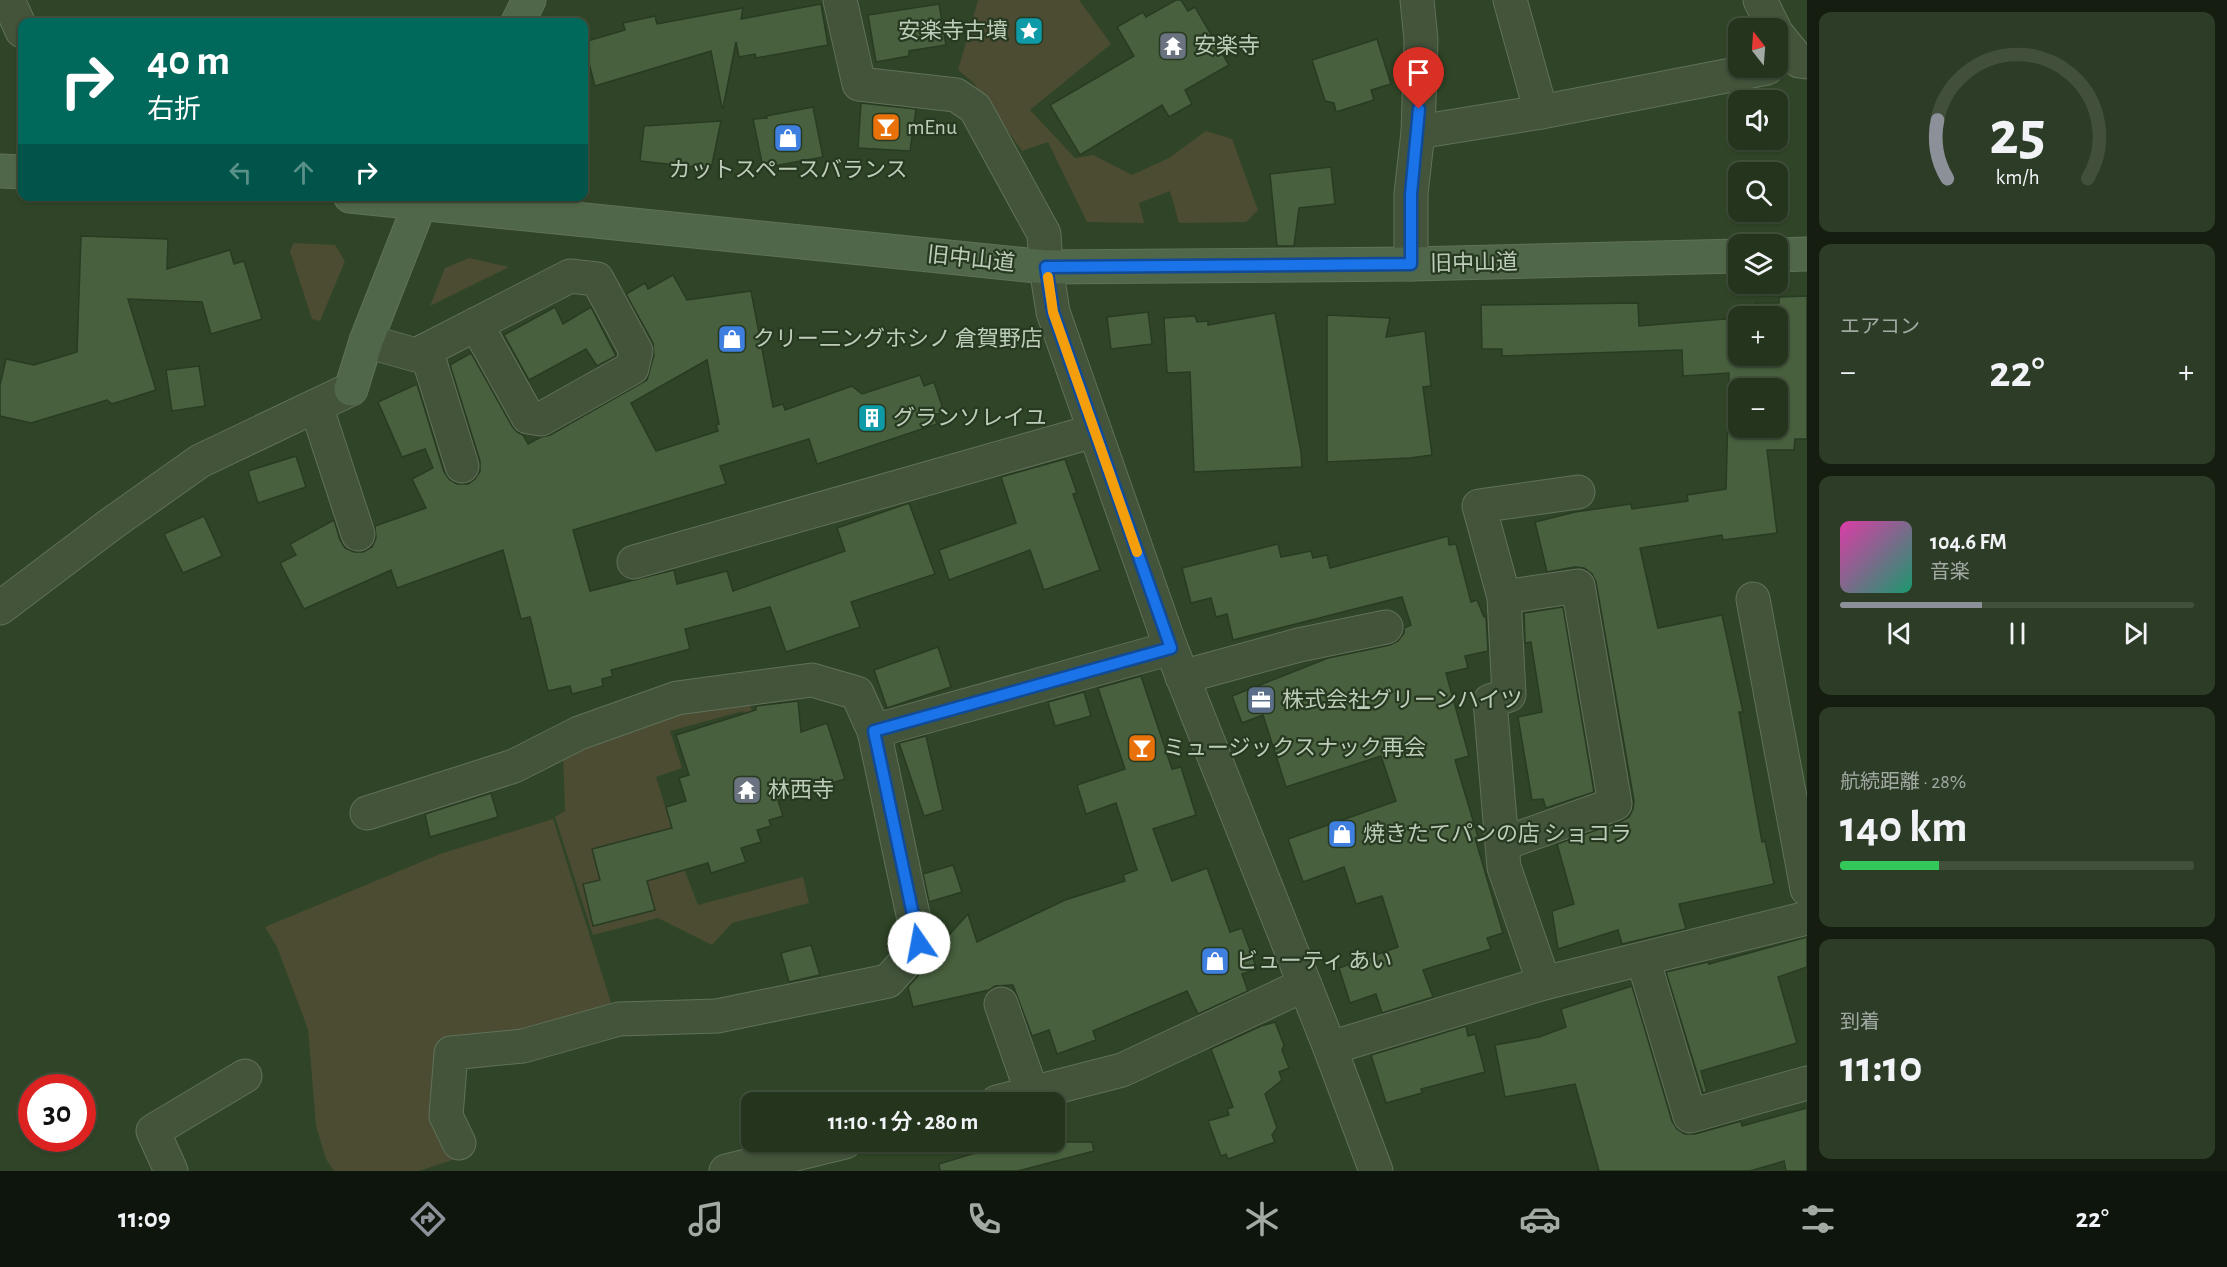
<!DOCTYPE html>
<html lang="ja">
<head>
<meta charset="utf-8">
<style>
  :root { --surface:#24341d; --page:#2c3c26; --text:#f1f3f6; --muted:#a3aaa4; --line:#414f3b; --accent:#8c9099 }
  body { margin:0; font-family:"Alegreya Sans","Noto Sans JP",sans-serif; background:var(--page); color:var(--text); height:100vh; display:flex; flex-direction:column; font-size:22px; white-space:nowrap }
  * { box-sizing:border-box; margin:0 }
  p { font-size:20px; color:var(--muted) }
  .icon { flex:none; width:33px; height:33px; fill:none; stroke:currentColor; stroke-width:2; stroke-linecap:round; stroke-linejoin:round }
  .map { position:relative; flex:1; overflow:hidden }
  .details { display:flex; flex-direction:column; gap:12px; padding:12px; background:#141d10; width:420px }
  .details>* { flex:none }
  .hud { position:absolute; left:18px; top:18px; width:570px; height:183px; border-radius:12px; box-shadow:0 2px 4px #0004,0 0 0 2px var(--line); background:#00695c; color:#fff; overflow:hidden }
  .needle { width:39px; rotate:343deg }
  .controls { position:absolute; left:1728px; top:18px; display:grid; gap:12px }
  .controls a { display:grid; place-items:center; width:60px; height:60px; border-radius:12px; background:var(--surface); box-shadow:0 2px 4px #0004,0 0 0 2px var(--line); font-size:30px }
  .speed { position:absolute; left:18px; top:1074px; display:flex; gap:12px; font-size:30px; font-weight:700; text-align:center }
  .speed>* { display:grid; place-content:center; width:78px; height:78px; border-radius:50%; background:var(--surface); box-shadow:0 2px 4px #0004,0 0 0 2px var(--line); line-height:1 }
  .speed .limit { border:9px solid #d22; background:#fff; color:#111 }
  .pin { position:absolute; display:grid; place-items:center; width:51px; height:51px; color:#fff; margin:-62px -26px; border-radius:50% 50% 50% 0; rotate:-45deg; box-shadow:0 0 6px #0007 }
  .pin .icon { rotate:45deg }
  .me { position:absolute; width:66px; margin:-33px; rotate:348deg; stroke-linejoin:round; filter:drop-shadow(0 0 4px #0008) }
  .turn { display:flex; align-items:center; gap:21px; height:126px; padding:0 30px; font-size:27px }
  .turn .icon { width:78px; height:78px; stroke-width:2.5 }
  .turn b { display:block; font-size:42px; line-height:51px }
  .lanes { display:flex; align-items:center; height:57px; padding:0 30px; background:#0003; justify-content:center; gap:30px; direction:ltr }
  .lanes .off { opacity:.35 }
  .big { font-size:45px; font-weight:600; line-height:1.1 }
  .details .card { flex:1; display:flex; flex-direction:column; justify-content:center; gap:9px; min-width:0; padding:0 21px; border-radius:12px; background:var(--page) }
  .details .dial { align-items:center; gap:0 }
  .dial svg { height:156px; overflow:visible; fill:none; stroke:var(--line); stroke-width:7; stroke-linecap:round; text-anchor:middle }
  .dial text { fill:var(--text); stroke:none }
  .song { display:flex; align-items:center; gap:18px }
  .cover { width:72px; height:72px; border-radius:9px; background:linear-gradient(135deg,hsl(320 70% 55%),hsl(160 70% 35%)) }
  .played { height:6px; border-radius:3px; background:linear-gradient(90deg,var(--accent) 40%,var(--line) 40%) }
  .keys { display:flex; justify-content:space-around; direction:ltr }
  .heat { display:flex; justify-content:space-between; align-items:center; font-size:33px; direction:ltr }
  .charge { height:9px; border-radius:4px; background:linear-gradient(90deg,#34c759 28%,var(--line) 0) }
  .trip { position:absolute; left:741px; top:1092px; width:324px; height:60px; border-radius:12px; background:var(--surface); box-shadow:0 2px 4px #0004,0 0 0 2px var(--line); font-weight:600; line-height:60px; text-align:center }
  .tabs { display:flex; height:96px; justify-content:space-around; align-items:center; background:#0e150c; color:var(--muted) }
  .tabs .icon { width:42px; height:42px }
  .tabs .current { color:var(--accent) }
  .tabs b { font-size:27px; color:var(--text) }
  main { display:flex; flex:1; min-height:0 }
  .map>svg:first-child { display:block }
</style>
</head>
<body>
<main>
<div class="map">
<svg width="1807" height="1171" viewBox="0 0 1807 1171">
  <rect width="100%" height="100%" fill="#304527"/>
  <g fill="#4b4c31">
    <path d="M978 0H1079L1111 44 1030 110 1075 158 1093 155 1132 175 1169 158 1206 131 1232 139 1258 210 1246 222 1179 223 1170 191 1139 203 1144 223 1087 222 1048 142 1022 151 973 82 958 70Z"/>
    <path d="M294 243 335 245 345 261 320 321 312 319 290 251Z"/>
    <path d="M469 258 509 267 430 306 445 268Z"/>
    <path d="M747 698 760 731 752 733 743 711 670 731 682 768 656 777 686 874 698 905 803 877 809 903 732 923 712 945 658 918 593 935 555 817 565 811 563 754 690 708Z"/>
    <path d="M553 819 613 1009 522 1033 454 1039 458 1158 419 1171H334L326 1159 316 1126 308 1029 277 947 265 927 440 854Z"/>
  </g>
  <g fill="#48603d" stroke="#293b22" stroke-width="1.5" fill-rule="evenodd">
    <path d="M1176 0H1181L1188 11 1195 7 1229 65 1185 90 1192 104 1169 117 1162 105 1080 155 1050 105 1134 56 1117 27 1143 12 1146 17Z"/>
    <path d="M821 4 828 45 756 58 755 54 739 57 736 42 723 108H722L711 51 595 86 584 45V42L625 30 623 23 655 16 657 24 743 8 741 19Z"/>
    <path d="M939 4 946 45 909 51V56L876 62 868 15Z"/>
    <path d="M1377 39 1391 84 1371 90 1374 100 1336 112 1334 103 1325 101 1312 60Z"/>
    <path d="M861 103 916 109 910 151 858 148Z"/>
    <path d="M813 107 823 157 763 168 753 119 767 118 766 116Z"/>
    <path d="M721 121 711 169 640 161 644 126Z"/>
    <path d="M1331 167 1335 204 1299 208 1294 246H1277L1270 174Z"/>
    <path d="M81 236 168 239 167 269 230 250 234 264 244 261 262 319 211 334 202 302 128 299 156 390 112 404 107 400 31 423 0 416V385L6 359 34 365 77 352Z"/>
    <path d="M673 275 687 300 751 291 773 407 783 404 785 410 852 386 862 394 920 375 924 386 934 382 944 412 934 415 937 424 817 464 809 439 720 466 726 484 573 530 590 591 674 570 677 584 727 571 733 591 845 551 837 528 909 503 935 574 851 602 860 627 786 652 770 607 685 629 690 649 611 670 613 676 602 679 603 686 572 694 570 686 548 691 530 617 521 619 503 550 397 588 391 570 304 609 280 563 296 555 290 544 334 520 340 540 345 548 354 552H363L372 547 376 538 375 526 426 508 412 479 433 468 425 449 402 457 378 402 417 384 444 472 450 480 457 484H468L475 479 480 471V461L450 365 471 353 512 426 517 432 523 435 528 444 541 437 550 435 647 380 654 355 653 343 626 294 645 283 648 289ZM707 360 719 424 716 425 718 431 656 451 631 403Z"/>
    <path d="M1807 296V439H1795L1794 450H1767L1777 533 1723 540 1722 535 1640 548 1658 628 1722 615 1743 712H1739L1762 842 1765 841 1774 884 1679 904 1686 929 1622 944 1618 930 1558 949 1552 911 1574 904 1557 844 1622 821 1629 817 1633 809 1634 801 1596 582 1592 574 1584 568 1575 567 1547 572 1535 522 1575 512 1631 504 1632 509 1688 501 1687 495 1726 489 1729 373 1683 376 1682 350 1502 356V349H1482L1481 305 1638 303 1639 326 1738 318V356H1778V316H1753H1756V303H1779V297ZM1738 388H1778V428H1738Z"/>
    <path d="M555 307 563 324 591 307 616 356 597 366 586 349 529 380 504 335Z"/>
    <path d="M1148 312 1152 344 1111 349 1107 317Z"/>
    <path d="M1275 313 1301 452 1302 467 1194 472 1190 372 1167 373 1164 318 1195 316 1197 322 1208 321V325Z"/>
    <path d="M1327 315 1390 318 1386 337 1425 331 1431 386 1423 387 1432 455 1410 458 1327 462Z"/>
    <path d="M199 366 205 406 172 411 166 370Z"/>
    <path d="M296 456 306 487 258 503 248 471Z"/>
    <path d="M1065 459 1077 493 1073 494 1100 570 1044 590 1030 550 949 580 939 550 1016 523 1001 477Z"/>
    <path d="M204 516 222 556 183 573 164 534Z"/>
    <path d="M1448 536 1449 545 1456 544 1471 602 1477 600 1484 617 1486 616 1488 651 1465 656 1468 668 1446 673 1469 756 1455 760 1478 837 1475 838 1503 933 1487 938 1491 949 1423 970 1433 997 1382 1013 1376 994 1350 1003 1339 968 1398 947 1382 896 1356 904 1344 867 1303 882 1288 839 1396 801 1381 756 1286 787 1263 715 1242 723 1232 696 1328 658 1390 645 1398 641 1404 633V628L1411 625 1402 597 1233 640 1227 614 1216 617 1211 598 1191 603 1182 568 1278 544 1281 557 1311 551 1313 558 1327 555 1330 568Z"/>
    <path d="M1563 607 1594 792 1546 808 1543 799 1532 800 1518 717 1542 712 1531 642 1525 643 1524 613Z"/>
    <path d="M938 647 951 687 887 708 874 670Z"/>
    <path d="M1141 676 1172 769 1181 767 1196 815 1153 829 1172 881 1207 868 1230 932 1242 928 1257 969 1242 974 1248 991 1198 1014 1187 991 1093 1031 1096 1040 1057 1054 1049 1030 1032 1036 1013 985 995 986 989 990 913 1007 908 987 923 970 937 948 968 914 977 942 1065 900 1125 881 1123 875 1137 870 1116 803 1086 814 1077 785 1125 769 1098 688Z"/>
    <path d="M1084 692 1091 716 1055 726 1048 702Z"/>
    <path d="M798 701 801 732 827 723 845 779 778 800 783 816 769 820 771 826 757 830 761 842 741 848 746 862 711 873 708 863 647 881 655 910 593 926 583 884 600 880 592 849 672 828 666 807 686 801 679 778 689 775 676 735 756 710V706Z"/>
    <path d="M926 736 943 810 924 816 899 743Z"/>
    <path d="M491 793 498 817 430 837 425 814Z"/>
    <path d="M953 865 962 892 929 902 923 874Z"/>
    <path d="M1807 937V967L1778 977 1797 1043 1701 1071 1707 1092 1703 1093 1666 972 1708 962 1709 964Z"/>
    <path d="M811 945 820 975 789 982 781 953Z"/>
    <path d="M1632 986 1672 1121 1677 1129 1685 1134H1695L1741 1121 1742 1126 1807 1108V1171H1786L1784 1161 1750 1171H1599L1575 1084 1505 1097 1495 1045 1539 1037 1566 1027 1561 1009Z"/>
    <path d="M1275 1022 1284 1045 1282 1050 1289 1068 1279 1072 1282 1080 1265 1094 1277 1128 1272 1135 1275 1142 1228 1159 1226 1154 1221 1156 1208 1121 1229 1115 1227 1109 1233 1107 1211 1049 1261 1026Z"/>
    <path d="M1466 1026 1468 1036 1475 1034 1485 1072 1421 1089 1422 1093 1386 1103 1371 1055Z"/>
    <path d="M996 1142H1092L1094 1151 1018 1171H940L939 1164 998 1146Z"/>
  </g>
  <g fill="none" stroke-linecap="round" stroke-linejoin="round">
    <g stroke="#60715a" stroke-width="35">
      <g id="street">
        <path d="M8 0 22 31"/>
        <path d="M840 0 859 84 956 95 975 108 1044 234 1046 267 1053 312 1171 648 1330 1048 1376 1171"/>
        <path d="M1510 0 1541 112"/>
        <path d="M1760 0 1774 28"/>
        <path d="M1778 35 1799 61 1807 62"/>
        <path d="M1418 132 1541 112 1767 68"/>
        <path d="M1411 264V194L1418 132 1421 40 1417 0"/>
        <path d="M366 341 416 355 426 350 570 276 597 279 636 351 632 368 541 419 528 417 476 324"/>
        <path d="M426 350 462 466"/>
        <path d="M316 406 358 534"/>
        <path d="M634 562 1094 431"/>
        <path d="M1504 597 1479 506 1578 492"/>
        <path d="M1753 599 1807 889"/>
        <path d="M0 608 111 524 200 461 351 389"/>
        <path d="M1182 677 1299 645 1386 627"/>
        <path d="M367 813 514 766 579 733 677 698 812 680 857 693 874 731"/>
        <path d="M1502 844 1615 804 1578 586 1504 597 1509 695 1490 701 1502 844 1504 867 1544 983"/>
        <path d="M1643 959 1690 1116 1807 1083"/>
        <path d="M1001 1004 1032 1093"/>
        <path d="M1330 1048 1544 983 1807 918"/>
        <path d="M997 1102 1122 1070 1304 985"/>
        <path d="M459 1143 446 1116 451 1053 523 1046 619 1019 717 1016 888 981 908 959 919 943 874 731 1171 648"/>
        <path d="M171 1171 153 1131 245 1076"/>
        <path d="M726 1171 845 1142"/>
      </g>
    </g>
    <g stroke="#60715a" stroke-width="35">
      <g id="secondary">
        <path d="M518 22 529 0"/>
        <path d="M0 171 22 172"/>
        <path d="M350 196 1046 267 1411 264 1738 256"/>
        <path d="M1778 255 1807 254"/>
        <path d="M351 389 366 341 423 196"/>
      </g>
    </g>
    <use href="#street" stroke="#43543b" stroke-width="33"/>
    <use href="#secondary" stroke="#516749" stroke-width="33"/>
  </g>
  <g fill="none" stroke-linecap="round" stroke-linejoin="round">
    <g stroke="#114b97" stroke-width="15">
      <path id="route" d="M919 943 874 731 1171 648 1053 312 1046 267 1411 264V194L1419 109"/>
    </g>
    <use href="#route" stroke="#1a73e8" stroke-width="10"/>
    <path stroke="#f59e0b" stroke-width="10" d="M1048 277 1053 312 1137 552"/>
  </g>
  <defs>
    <g id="sight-square" transform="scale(1.5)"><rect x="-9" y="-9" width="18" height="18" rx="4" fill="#0f9aa8" stroke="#273920"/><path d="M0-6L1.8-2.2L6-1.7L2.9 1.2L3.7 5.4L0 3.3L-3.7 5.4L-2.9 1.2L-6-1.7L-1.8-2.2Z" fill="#fff"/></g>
    <g id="temple-square" transform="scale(1.5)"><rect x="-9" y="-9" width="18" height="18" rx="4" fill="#6b7280" stroke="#273920"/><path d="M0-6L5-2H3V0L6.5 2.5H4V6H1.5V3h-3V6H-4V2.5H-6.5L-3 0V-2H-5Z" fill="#fff"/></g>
    <g id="bar-square" transform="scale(1.5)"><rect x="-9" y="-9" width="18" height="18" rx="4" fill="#e8710a" stroke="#273920"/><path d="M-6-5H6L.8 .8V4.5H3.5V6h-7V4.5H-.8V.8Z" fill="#fff"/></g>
    <g id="shop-square" transform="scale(1.5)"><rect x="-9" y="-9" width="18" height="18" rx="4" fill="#3f7fe0" stroke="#273920"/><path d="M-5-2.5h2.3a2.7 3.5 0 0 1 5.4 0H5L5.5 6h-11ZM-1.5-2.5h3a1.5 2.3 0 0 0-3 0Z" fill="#fff"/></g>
    <g id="building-square" transform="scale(1.5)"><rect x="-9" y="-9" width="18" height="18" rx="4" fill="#0f9aa8" stroke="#273920"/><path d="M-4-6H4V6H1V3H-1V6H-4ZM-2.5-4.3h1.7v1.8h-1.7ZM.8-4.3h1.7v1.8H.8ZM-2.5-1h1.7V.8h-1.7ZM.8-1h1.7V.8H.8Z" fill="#fff"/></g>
    <g id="office-square" transform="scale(1.5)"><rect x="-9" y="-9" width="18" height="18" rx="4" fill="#5c6f8a" stroke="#273920"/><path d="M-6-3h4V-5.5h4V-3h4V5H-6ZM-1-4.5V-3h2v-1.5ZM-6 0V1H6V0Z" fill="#fff"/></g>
  </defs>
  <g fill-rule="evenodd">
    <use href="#sight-square" x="1029" y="31"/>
    <use href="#temple-square" x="1173" y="46"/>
    <use href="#bar-square" x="886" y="127"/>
    <use href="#shop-square" x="788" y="138"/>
    <use href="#shop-square" x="732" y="339"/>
    <use href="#building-square" x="872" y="418"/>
    <use href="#office-square" x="1261" y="700"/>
    <use href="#bar-square" x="1142" y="748"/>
    <use href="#temple-square" x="747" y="790"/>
    <use href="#shop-square" x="1342" y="834"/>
    <use href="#shop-square" x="1215" y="961"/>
  </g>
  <g text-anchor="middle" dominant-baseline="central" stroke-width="4.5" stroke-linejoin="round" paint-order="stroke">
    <g font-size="22" fill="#becdb9" stroke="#273920" text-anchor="start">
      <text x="1008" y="31" text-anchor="end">安楽寺古墳</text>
      <text x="1194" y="46">安楽寺</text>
      <text x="907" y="127">mEnu</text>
      <text x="788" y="170" text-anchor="middle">カットスペースバランス</text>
      <text x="753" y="339">クリー二ングホシノ 倉賀野店</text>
      <text x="893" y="418">グランソレイユ</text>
      <text x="1282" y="700">株式会社グリーンハイツ</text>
      <text x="1163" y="748">ミュージックスナック再会</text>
      <text x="768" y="790">林西寺</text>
      <text x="1363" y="834">焼きたてパンの店 ショコラ</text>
      <text x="1236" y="961">ビューティ あい</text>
    </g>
    <g font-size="22" fill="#becdb9" stroke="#273920">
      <text transform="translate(971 259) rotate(6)">旧中山道</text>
      <text transform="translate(1474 263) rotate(-1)">旧中山道</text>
    </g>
  </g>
</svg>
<div class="controls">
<a><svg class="needle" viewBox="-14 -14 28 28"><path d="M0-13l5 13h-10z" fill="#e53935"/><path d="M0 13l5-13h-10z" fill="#a3aaa4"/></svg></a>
<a><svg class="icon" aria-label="sound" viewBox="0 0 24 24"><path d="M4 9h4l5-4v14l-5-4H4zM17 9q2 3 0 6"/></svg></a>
<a><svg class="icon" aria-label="search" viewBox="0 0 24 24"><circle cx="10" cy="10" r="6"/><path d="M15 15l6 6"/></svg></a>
<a><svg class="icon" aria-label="layers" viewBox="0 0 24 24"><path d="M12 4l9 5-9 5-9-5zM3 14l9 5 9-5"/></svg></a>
<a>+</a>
<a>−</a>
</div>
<div class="speed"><div class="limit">30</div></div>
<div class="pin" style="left:1419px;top:109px;background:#d93025"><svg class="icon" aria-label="arrive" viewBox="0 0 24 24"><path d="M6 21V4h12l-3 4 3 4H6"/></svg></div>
<svg class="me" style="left:919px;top:943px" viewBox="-20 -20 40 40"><circle r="19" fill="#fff"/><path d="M0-13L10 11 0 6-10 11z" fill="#1a73e8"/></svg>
<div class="trip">11:10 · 1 分 · 280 m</div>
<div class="hud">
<div class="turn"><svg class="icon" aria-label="right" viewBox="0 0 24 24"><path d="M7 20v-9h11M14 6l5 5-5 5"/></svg><div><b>40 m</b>右折</div></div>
<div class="lanes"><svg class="icon off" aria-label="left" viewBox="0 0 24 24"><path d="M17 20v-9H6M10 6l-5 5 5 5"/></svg><svg class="icon off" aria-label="ahead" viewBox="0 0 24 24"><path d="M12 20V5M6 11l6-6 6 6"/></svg><svg class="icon" aria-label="right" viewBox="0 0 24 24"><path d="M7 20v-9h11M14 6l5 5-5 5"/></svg></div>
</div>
</div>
<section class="details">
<div class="card dial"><svg viewBox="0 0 100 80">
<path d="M14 69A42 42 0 1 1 86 69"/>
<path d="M14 69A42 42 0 0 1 9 39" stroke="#8c9099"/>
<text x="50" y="56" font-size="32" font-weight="700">25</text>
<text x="50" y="72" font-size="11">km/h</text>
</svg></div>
<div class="card"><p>エアコン</p>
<div class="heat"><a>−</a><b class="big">22°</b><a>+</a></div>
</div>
<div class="card">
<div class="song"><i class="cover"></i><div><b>104.6 FM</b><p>音楽</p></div></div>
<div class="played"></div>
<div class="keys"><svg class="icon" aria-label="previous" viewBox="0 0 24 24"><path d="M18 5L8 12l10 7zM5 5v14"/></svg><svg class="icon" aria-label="pause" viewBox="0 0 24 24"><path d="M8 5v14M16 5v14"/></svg><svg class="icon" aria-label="next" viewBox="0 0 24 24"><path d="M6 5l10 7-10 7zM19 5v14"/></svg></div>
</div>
<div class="card"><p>航続距離 · 28%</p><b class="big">140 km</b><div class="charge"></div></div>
<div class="card"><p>到着</p><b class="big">11:10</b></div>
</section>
</main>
<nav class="tabs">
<b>11:09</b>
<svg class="icon current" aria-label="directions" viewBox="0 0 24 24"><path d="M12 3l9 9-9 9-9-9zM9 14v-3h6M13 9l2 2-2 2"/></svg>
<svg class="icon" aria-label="music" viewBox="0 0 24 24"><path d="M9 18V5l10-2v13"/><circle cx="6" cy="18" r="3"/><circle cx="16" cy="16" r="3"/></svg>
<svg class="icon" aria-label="phone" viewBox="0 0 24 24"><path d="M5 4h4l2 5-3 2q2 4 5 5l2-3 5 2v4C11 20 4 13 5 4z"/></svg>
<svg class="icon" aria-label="climate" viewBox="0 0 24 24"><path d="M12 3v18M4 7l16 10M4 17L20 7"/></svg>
<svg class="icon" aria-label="car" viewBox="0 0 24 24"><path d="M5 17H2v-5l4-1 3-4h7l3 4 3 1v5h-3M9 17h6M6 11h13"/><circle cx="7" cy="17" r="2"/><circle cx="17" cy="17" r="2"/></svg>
<svg class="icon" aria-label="filters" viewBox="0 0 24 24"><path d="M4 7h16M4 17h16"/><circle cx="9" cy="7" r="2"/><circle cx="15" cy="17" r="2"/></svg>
<b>22°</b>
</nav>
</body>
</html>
